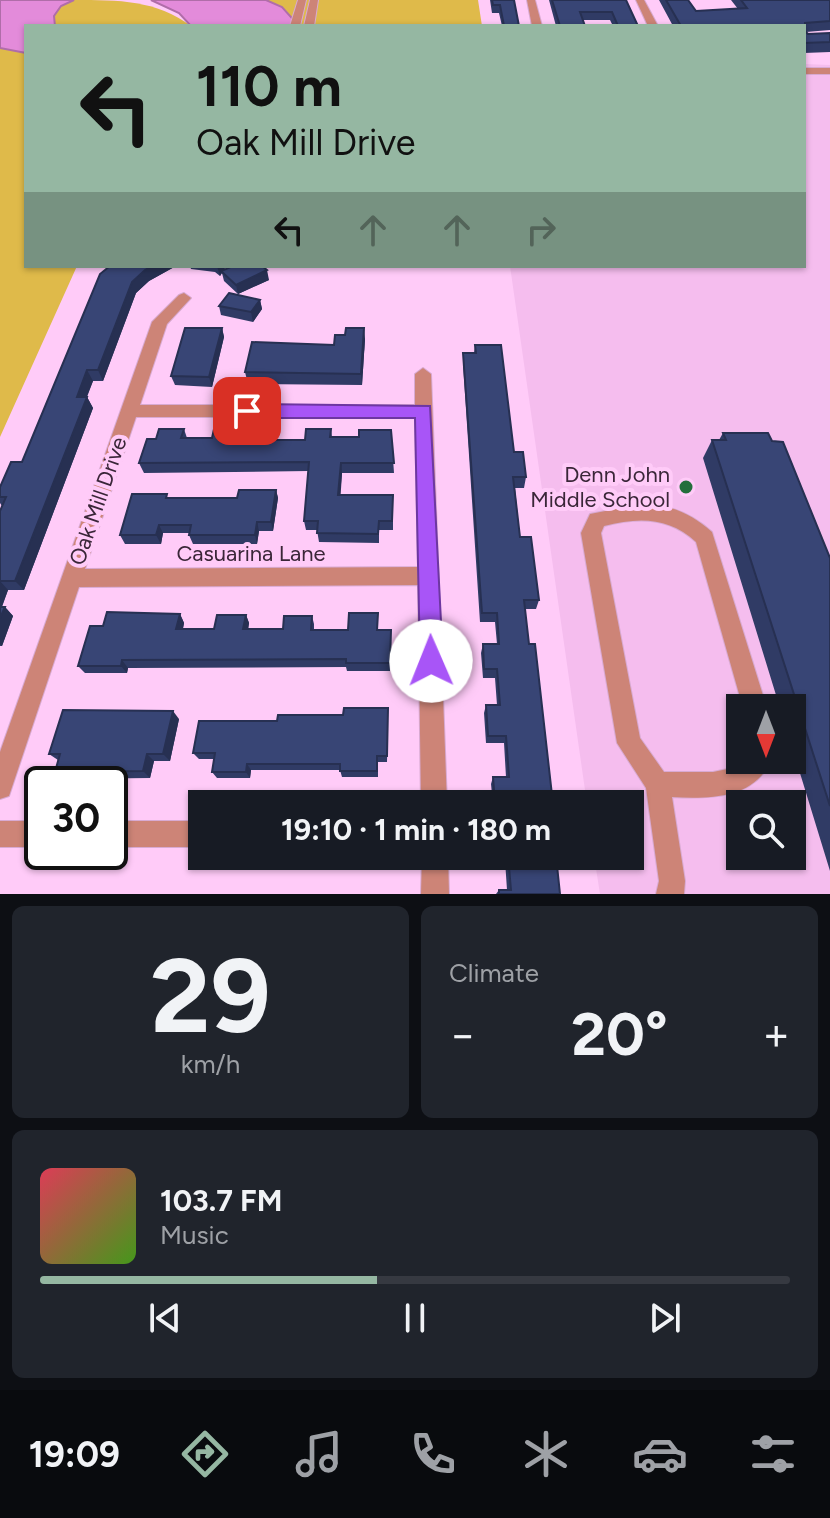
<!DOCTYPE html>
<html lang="en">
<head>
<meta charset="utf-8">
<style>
  :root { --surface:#171b24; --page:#20242c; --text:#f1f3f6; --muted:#9ea1a6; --line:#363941; --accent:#95b7a2 }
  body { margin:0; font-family:Figtree,sans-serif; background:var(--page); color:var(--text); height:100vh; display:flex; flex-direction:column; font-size:30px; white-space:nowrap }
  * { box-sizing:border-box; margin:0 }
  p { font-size:26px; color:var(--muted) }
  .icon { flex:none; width:44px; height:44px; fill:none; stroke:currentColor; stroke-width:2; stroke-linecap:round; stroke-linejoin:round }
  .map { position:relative; height:894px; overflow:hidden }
  .panel { display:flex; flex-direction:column; gap:12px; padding:12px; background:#0d0f14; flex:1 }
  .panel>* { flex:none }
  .top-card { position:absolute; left:24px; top:24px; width:782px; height:244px; border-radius:0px; box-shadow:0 2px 6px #0004; background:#95b7a2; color:#111; overflow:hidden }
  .needle { width:52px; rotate:180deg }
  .buttons { position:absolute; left:726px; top:694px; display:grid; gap:16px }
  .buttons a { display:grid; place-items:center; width:80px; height:80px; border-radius:0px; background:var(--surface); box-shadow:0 2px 6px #0004; font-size:40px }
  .speed { position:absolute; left:24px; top:766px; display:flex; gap:16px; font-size:40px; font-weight:700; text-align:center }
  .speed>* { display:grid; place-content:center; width:104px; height:104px; border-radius:50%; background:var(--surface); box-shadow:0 2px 6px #0004; line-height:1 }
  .speed .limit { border:4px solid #111; border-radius:12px; background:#fff; color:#111 }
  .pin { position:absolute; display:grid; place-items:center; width:68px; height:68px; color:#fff; margin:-34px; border-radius:16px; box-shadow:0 4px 12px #0006 }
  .me { position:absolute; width:88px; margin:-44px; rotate:359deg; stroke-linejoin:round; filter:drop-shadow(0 0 6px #0008) }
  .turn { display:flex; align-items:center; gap:28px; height:168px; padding:0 40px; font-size:36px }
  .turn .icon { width:104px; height:104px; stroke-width:2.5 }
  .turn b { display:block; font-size:56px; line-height:68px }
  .lanes { display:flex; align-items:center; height:76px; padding:0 40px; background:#0003; justify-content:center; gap:40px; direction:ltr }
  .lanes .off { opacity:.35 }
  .big { font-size:60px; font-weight:700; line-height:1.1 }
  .panel .widget { flex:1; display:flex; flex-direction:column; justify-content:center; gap:12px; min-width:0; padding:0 28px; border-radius:12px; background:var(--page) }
  .panel .dial { align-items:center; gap:0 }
  .dial b { font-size:104px; line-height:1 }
  .song { display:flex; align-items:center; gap:24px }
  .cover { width:96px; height:96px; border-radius:12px; background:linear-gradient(135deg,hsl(350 70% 55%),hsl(100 70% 35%)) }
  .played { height:8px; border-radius:4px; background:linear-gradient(90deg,var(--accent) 45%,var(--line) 45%) }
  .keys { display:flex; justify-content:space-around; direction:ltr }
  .heat { display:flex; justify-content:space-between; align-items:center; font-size:44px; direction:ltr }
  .panel .tiles { flex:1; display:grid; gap:12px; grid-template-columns:1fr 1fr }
  .widget:last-child { grid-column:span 2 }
  .trip { position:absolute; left:188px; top:790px; width:456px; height:80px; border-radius:0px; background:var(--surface); box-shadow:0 2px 6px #0004; font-weight:700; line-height:80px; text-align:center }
  .tab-bar { display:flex; height:128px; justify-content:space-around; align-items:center; background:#090b0e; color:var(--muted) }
  .tab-bar .icon { width:56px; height:56px }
  .tab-bar .current { color:var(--accent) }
  .tab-bar b { font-size:36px; color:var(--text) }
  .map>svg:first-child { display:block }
</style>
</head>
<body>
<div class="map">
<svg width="830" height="894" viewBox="0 0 830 894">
  <rect width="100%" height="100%" fill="#ffcbf8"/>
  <path fill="#f5bdee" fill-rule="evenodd" d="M804 64 830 65V894H600L594 856H630V804H587L510 266H804ZM740 708H792V760H740ZM740 804H792V856H740Z"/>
  <g fill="#dfba4a">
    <path d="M74 0C119 0 156 0 191 26H55L54 16 61 6Z"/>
    <path d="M266 0H478L482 26H299L282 7Z"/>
    <path d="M0 48 26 53V266H77L0 437Z"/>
  </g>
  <g fill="#e38bda" stroke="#b06da9" stroke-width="2">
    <path d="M0 0H74L61 6 54 16 55 26H26V53L0 48Z"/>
    <path d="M151 0H266L282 7 299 26H191L179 13Z"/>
  </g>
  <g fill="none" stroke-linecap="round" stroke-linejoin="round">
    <g stroke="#d8aad2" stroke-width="2">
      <g id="minor">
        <path d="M298 0H306L300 26H290Z"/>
        <path d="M310 0H318L314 26H304Z"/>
        <path d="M527 0H535L542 26H532Z"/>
        <path d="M636 0H644L658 26H648Z"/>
        <rect x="804" y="68" width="26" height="6"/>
        <path d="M184 293 191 298 167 324 140 405H415V374L423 368 431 374 447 804H421L418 585 79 587 12 787 9 796 0 799V752L152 322 179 295ZM136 417H415L418 567 85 569Z"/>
        <path d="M641 504C669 504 691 513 712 532L767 708H743L696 542C669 517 639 517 604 526L601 533 640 738 664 772H713L732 768 743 760H771C755 799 709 799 672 797L685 881 684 894H656L659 881 646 788 617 743 581 533 590 514Z"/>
        <rect x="0" y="821" width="42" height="26"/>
        <rect x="110" y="821" width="92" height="26"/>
        <path d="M422 856H448L449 894H421Z"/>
      </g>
    </g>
    <use href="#minor" fill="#cd8477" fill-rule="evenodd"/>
  </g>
  <g fill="#303b65">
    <path d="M490 0H514L519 26H502L499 13H492Z"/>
    <path d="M549 0H626L638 26H613L610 20H583L585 26H556Z"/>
    <path d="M659 0H688L696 11 738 9 731 0H830V30L806 32 808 34 830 33V52L804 53V26H673Z"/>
    <path d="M110 266H176L149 281 136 293 103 381H93L87 397 93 408 24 590H8L2 607H5L13 616 2 646H0V511L2 506 0 503V487L22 462Z"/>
    <path d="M190 266H226L224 270 269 280 238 294 224 281 222 273 220 276 215 272 191 269Z"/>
    <path d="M260 300 262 309 253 322 221 315 219 306Z"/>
    <path d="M222 328 224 337 212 387 175 385 171 376Z"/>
    <path d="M365 339 362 385 248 384 245 372 334 345Z"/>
    <path d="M475 345 514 452 526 477 524 488H515L520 537 539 600 536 609H525L529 644 553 804H493L491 784 493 777H506L504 743H486L484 713 486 705H497L495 678H483L481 653 483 644H497L495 622H480L463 364V353H474Z"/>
    <path d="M184 429 187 438 278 440H305L331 429 332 437H359L391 430 394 473H342L340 495 393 504V530H379V543L319 542 317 530H306L304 521 308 471 144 473 139 463Z"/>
    <path d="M723 433 772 441 830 558V871L792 747V708H780L703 458 712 440H719Z"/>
    <path d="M276 490 278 498 273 531H259L257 544H193L189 535V533H163L161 544H125L120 535 169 498H237Z"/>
    <path d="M378 613V630H391L390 671H347L346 667 128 668 127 673H85L78 666 103 626 180 614 184 623 183 629H214L246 615 249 623 248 629H283L312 616 314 624V630H348Z"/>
    <path d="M388 708 387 762H378V777H342L340 770H251L250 778H217L212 772 214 759H199L193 753 277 721 343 715Z"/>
    <path d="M179 719 170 761H154L150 778 64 779 55 772 58 760 49 754Z"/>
    <path d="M507 856H556L560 894H496L499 890H507L505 860Z"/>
  </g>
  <g fill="#273052">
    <path d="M152 266H176L149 281 136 293 103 381 98 370 132 282 145 270Z"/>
    <path d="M217 266H226L220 276Z"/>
    <path d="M267 270 269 280 238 294 236 285Z"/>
    <path d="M260 300 262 309 253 322 251 312Z"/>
    <path d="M222 328 224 337 212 387 209 377Z"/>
    <path d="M364 328 365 339 362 385 361 374Z"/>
    <path d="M87 370 93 381 82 408 77 397Z"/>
    <path d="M87 397 93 408 24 590 15 581Z"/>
    <path d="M341 463 342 473 340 504 338 495Z"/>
    <path d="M276 490 278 498 273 531 271 522Z"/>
    <path d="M257 522 259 531 257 544 255 535Z"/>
    <path d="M159 525 163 533 161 544 156 535Z"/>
    <path d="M0 581 8 590 0 611Z"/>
    <path d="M5 607 13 616 2 646 0 644V618Z"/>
    <path d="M180 614 184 623 181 637 176 629Z"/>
    <path d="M246 615 249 623 247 637 243 629Z"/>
    <path d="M122 660 128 668 127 673 121 666Z"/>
    <path d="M173 711 179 719 170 761 163 754Z"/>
    <path d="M147 754 154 761 150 778 143 771Z"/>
    <path d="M247 764 251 770 250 778 246 772Z"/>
  </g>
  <g fill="#384575" stroke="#273052" stroke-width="2">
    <path d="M492 0H514L519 26H504L500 5H493Z"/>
    <path d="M552 0H626L638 26H618L612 12H580L585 26H560Z"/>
    <path d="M666 0H688L696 11 747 8 741 0H830V21L805 23V31L808 34 830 33V42L804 43V26H681Z"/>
    <path d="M110 266H152L145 270 132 282 98 370H87L77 397H87L15 581H0V511L6 497H0V487L11 462H22L100 274Z"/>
    <path d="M233 266H262L267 270 236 285 221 271Z"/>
    <path d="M229 293 260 300 251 312 219 306Z"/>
    <path d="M185 328H222L209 377 171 376Z"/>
    <path d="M346 328H364L361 374 245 372 252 342 334 345 335 335H345Z"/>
    <path d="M475 345H501L514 452H523L526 477H513L520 537H531L539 600H524L529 644H535L553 804H495L493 777H509L506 736H488L486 705H500L497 669H484L483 644H499L497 613H482L463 353H476Z"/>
    <path d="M159 429H184L181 438H212L214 429 276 430 274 440H305L306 429H331L330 437H359V430H391L394 463H341L338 495H393L392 521H379L378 534 317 533 318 521H304L309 462 139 463 147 439H156Z"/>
    <path d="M723 433H768L772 441 783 442 830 558V806L712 440H726Z"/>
    <path d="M239 490H276L271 522H257L255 535H189L191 525H159L156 535H120L132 494H167L166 498H237Z"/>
    <path d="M0 607H5L0 618Z"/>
    <path d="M107 612 180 614 176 629H214L217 615H246L243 629H283L284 616H312L311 630H348L349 613H378L377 630H391L390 663H346V659L122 660 121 666H78L90 626H103Z"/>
    <path d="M344 708H388L387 756H377V771H340V764H247L246 772H212L215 753H193L199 721H277L278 715H343Z"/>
    <path d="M63 710 173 711 163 754H147L143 771 55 772 60 754H49Z"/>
    <path d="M508 856H556L560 894H499V890H511Z"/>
  </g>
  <path fill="#a855f7" stroke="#6d37a1" stroke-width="2" d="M247 404 430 406 443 661 439 669 431 672 423 669 420 661 415 418H247L238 411Z"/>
  <circle fill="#246e3c" stroke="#ffcbf8" stroke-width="3" cx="686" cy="487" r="8"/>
  <g text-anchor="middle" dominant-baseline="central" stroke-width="8" stroke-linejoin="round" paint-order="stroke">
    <g font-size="22" fill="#3a2638" stroke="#ffcbf8" text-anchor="end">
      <text x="670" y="474">Denn John<tspan x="670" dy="25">Middle School</tspan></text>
    </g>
    <g font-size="22" fill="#3a2638" stroke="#ffcbf8">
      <text transform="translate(98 501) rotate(-71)">Oak Mill Drive</text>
      <text x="251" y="553">Casuarina Lane</text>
    </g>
  </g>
</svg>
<div class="buttons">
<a><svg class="needle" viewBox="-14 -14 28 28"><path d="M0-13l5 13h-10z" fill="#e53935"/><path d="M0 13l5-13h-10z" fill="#9ea1a6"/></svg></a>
<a><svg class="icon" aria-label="search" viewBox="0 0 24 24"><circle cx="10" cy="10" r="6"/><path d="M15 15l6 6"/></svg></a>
</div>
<div class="speed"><div class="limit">30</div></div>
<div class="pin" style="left:247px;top:411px;background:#d93025"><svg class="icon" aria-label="arrive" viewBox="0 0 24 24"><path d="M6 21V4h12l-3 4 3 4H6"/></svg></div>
<svg class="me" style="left:431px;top:661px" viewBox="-20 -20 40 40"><circle r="19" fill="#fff"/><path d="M0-13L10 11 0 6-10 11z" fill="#a855f7"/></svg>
<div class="trip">19:10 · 1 min · 180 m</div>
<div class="top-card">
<div class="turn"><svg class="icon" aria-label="left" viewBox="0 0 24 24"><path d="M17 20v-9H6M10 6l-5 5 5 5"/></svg><div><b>110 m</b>Oak Mill Drive</div></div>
<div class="lanes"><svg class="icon" aria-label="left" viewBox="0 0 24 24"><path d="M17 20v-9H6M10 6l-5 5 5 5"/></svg><svg class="icon off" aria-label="ahead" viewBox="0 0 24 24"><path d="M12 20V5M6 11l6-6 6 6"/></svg><svg class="icon off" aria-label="ahead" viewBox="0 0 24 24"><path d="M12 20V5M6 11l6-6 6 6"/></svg><svg class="icon off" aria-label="right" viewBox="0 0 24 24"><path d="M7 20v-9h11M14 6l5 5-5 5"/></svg></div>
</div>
</div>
<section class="panel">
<div class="tiles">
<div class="widget dial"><b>29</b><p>km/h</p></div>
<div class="widget"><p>Climate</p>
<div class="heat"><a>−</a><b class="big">20°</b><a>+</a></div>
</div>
<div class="widget">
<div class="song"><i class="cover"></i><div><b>103.7 FM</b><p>Music</p></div></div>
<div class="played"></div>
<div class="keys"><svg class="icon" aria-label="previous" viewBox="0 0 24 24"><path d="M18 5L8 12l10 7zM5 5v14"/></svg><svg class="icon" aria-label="pause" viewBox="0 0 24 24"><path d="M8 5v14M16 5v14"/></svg><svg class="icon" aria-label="next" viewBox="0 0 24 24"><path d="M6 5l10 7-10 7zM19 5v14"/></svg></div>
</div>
</div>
</section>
<nav class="tab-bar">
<b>19:09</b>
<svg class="icon current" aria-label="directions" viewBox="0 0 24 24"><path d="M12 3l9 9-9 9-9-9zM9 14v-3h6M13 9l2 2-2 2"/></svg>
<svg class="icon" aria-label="music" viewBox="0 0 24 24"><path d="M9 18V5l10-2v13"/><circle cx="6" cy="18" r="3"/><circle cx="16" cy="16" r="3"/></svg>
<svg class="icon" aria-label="phone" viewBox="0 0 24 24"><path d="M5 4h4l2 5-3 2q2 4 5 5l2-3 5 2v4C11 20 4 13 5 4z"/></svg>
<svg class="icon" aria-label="climate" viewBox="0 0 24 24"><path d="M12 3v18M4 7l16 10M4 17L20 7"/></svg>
<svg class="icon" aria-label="car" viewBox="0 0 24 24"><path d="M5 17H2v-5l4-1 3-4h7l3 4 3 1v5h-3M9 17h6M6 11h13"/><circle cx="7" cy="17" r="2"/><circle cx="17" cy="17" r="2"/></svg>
<svg class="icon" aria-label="filters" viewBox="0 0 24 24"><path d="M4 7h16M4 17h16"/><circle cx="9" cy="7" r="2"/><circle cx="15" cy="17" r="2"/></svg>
</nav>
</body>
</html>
